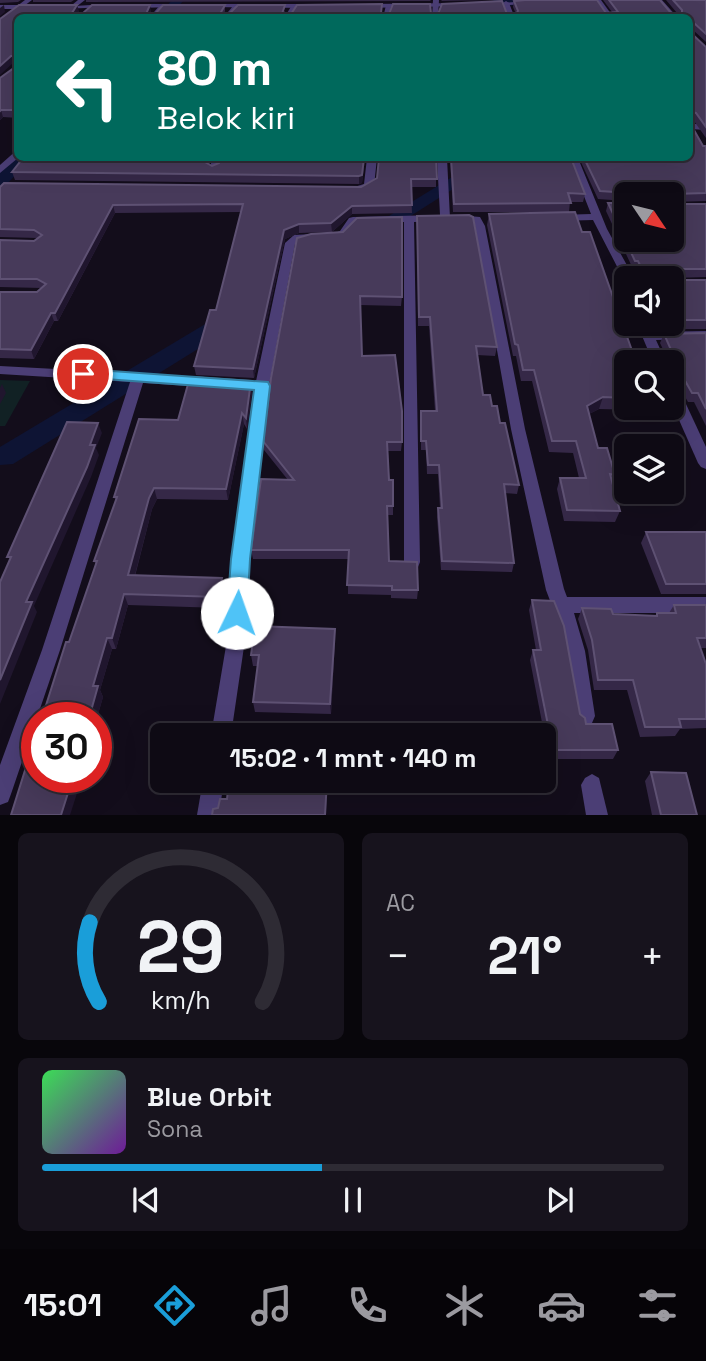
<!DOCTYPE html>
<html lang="id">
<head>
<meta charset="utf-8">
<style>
  :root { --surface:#0e0a14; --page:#17131d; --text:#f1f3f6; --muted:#9b9aa0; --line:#2e2b34; --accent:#1a9ed9 }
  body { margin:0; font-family:"Space Grotesk",sans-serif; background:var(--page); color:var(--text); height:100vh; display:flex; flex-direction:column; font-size:26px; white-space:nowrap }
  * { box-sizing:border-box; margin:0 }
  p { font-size:23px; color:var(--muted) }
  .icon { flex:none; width:38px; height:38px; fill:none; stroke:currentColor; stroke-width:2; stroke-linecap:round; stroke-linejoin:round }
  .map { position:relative; height:815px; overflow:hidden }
  .details { display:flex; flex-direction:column; gap:18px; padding:18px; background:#08060b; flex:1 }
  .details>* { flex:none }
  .hud { position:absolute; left:14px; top:14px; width:679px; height:147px; border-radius:10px; box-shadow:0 7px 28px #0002,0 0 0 2px var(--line); background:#00695c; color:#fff; overflow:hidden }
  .needle { width:46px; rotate:125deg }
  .fabs { position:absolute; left:614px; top:182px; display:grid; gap:14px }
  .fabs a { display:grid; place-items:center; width:70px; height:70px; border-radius:10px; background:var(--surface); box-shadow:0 7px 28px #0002,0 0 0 2px var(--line); font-size:35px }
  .speed { position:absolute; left:21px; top:702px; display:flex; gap:14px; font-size:35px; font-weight:700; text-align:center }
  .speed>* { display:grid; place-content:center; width:91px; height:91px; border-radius:50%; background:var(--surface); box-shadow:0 7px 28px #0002,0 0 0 2px var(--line); line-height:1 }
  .speed .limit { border:10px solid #d22; background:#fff; color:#111 }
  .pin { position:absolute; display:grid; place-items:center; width:60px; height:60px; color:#fff; margin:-30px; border:4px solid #fff; border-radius:50%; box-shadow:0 2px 7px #0007 }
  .me { position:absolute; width:77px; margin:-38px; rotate:3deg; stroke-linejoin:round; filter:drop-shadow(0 0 5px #0008) }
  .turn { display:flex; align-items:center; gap:24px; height:147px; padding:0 28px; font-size:32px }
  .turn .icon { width:91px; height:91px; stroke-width:2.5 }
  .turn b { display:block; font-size:49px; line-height:60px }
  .big { font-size:52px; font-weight:800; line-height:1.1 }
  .details .card { flex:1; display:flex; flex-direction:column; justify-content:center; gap:10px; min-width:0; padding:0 24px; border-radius:10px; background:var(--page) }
  .details .dial { align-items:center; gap:0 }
  .dial svg { height:182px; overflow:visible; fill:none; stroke:var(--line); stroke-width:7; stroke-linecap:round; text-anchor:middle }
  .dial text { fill:var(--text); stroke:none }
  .song { display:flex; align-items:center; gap:21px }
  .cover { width:84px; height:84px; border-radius:10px; background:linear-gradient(135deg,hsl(130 70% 55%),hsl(280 70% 35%)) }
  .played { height:7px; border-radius:4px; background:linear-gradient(90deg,var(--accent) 45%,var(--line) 45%) }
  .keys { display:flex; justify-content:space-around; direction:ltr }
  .heat { display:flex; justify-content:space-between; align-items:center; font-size:38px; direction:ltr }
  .details .tiles { flex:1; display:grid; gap:18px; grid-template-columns:1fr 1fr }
  .card:last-child { grid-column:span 2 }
  .trip { position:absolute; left:150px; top:723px; width:406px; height:70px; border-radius:10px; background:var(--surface); box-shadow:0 7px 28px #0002,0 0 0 2px var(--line); font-weight:800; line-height:70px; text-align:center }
  .tab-bar { display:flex; height:112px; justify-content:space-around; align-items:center; background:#060408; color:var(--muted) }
  .tab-bar .icon { width:49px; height:49px }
  .tab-bar .selected { color:var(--accent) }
  .tab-bar b { font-size:32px; color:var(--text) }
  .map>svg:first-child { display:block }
</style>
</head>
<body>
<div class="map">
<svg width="706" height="815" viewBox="0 0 706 815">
  <rect width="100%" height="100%" fill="#130d1b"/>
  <path fill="#112124" d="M0 380 30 381 5 426H0Z"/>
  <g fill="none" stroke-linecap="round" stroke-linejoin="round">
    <g fill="#0e1434" fill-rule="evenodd">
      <path d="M172 0H184L168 18H156Z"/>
      <path d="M561 0 555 3 502 6 508 18H496L489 3 494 0Z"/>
      <path d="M18 155V158H32L6 185 0 186V172Z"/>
      <path d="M483 158H502L379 236 372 238 363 232Z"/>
      <path d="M230 312 238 314 241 319 238 324 13 464 0 465V447L222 314Z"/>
    </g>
    <g fill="#4b3e75" fill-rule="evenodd">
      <path d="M25 0H32L0 24V19Z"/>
      <path d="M78 0H85L76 7H72V5Z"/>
      <path d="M433 0H439L438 18H432Z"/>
      <path d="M595 0H601L614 18H607Z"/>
      <path d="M656 0H662L678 18H671Z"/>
      <path d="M506 1 509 3 515 18H508L503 3Z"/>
      <path d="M160 5 165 6 156 18H149Z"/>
      <path d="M292 5 297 6 291 18H284Z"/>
      <path d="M386 5 391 6 389 18H383Z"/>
      <path d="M233 6 238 7 230 18H223Z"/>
      <path d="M691 124H706V130L690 129Z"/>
      <path d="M18 149V158L0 173V165Z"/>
      <path d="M213 158H223L219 169 214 172 209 169Z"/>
      <path d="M367 158H377L374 186 359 192H351V188L364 184Z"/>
      <path d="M437 158H447L450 218 445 221 414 222 420 562 418 567 412 569 406 567 404 562V222L356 223 348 235 333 239 328 236 340 231 349 218 353 217 440 215Z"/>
      <path d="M569 158H578L607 229 634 278 624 280 593 220 558 221 553 218 558 215 591 214Z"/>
      <path d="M457 215 480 217 485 226 525 429 564 589 567 597H706V613H574L585 651 595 716 592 723 585 726 578 723 575 716 563 635 546 590 511 429 475 226 472 222 453 220V216Z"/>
      <path d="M313 234 317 235V239L301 240 295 244 269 386 248 559 245 640 231 735H211L227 640 232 559 255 386 285 243 294 235Z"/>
      <path d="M637 324H649L653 332 706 331V339L656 340 666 362H653Z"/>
      <path d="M0 366 205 377 212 382 205 387 143 383 60 650 11 794 8 802 0 805V765L42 650 130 382 0 374Z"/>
      <path d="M672 384 679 389 706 447V469L701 467 698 463 672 404Z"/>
      <path d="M592 774 599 778 608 815H586L581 785 585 778Z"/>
      <path d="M203 780H224L219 815H197Z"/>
    </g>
    <g fill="#4b3e75" fill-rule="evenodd">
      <path d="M531 1 533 4 484 6 481 4Z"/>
      <path d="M461 3 463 6 365 8 362 6 365 4Z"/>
      <path d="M107 4 109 7 61 9 58 7Z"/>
      <path d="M181 4 183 7 131 8 128 6 131 4Z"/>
      <path d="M208 4H314L317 6 314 8 206 7Z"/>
      <path d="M0 5H34L37 7 34 9H0Z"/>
    </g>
  </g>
  <g fill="#352847">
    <path d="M0 0H21L18 2 0 3Z"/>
    <path d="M33 0H74L71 2H33Z"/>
    <path d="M86 0H431L430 1 86 2Z"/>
    <path d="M441 0H490L442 1Z"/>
    <path d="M603 0H660L671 13H677L666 0H706V42L692 29H690V32L706 47V138L694 121 690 120V123L703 146H706V201L672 202 675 204H706V277L673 278 675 280H706V329H661L658 324H672V278H639L636 270 633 269 606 211 608 203 626 240 672 194H626V201L598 199 579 158H690L13 63 0 19 79 11 77 14 151 11 150 14H155L225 5V11L224 14H229L285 11 284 14H516L513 7 514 1 606 13 612 12Z"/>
    <path d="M18 65V118L3 117 0 120V78Z"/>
    <path d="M23 158H213L209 165 212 166 219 163 221 158H365L362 183 359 184 15 180 12 172Z"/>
    <path d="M436 158V187H411L412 213 352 214 332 232 299 233 285 239 254 378 196 375 194 366 216 310 241 212 115 213 58 321H54L34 359 0 358V292H37L41 288 0 287V240L34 241 37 238 0 237V187H361Z"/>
    <path d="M448 158H571L585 194 583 202H570L569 212H453L450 158Z"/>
    <path d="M489 214 626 362V408H642L641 410 599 409 589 414 598 448 615 475 612 483 620 511 615 522 564 521 557 489 560 478H579L573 453 549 452 532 381H521L516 356H513L487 225Z"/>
    <path d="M417 216 497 347 495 356 477 355 483 395 492 406 500 423 519 485 517 494 505 493 514 563 512 572 441 570 437 517 438 508H440L438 474H427L426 450H421V411H435L429 326H418Z"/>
    <path d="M343 232 402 297 401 306 360 305 362 356 402 442 401 451H388L389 480 393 506V515H388L389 561 418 590 417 599 391 598V595L348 594V559H253L251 550 288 480 264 450 263 441Z"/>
    <path d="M706 333V426L694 402H688L679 386 672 370V362H669L660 343 664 334Z"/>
    <path d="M251 381 252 392 247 429 244 424 228 500 157 499 152 509 135 576 222 578 224 589 220 608 128 605 116 649H112L100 690 103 697 96 721V718L69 642 96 565 94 561 116 501 114 497 178 420Z"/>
    <path d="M646 532H706V594H661L641 543Z"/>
    <path d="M532 600 580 714 586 724 618 750 613 759H549L530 660 533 650H536L529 610Z"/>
    <path d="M674 605H706V648H700L706 664V728L680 729 675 736 640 737 627 690H594L588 650 578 619 582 608 613 614 655 616 657 613H669Z"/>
    <path d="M335 629V640L331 714 255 712 253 702 258 666H253L251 655Z"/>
    <path d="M651 772 697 815H652L645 781Z"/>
  </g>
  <g fill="#20162e">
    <path d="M4 5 5 12 0 16V8Z"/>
    <path d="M77 5 79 11 75 18 72 13Z"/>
    <path d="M150 5 151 11 148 18 146 14Z"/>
    <path d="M11 56 13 63 0 75V66Z"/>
    <path d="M1 110 3 117 0 120V111Z"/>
    <path d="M208 158H213L206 170 205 162Z"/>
    <path d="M364 158H365L362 183 359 184V176Z"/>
    <path d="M113 205 115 213 58 321 55 313Z"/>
    <path d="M352 206V214L332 232 331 223Z"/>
    <path d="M299 224V233L285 239 254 378 253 369 284 230Z"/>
    <path d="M51 313 54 321 34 359 31 350Z"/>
    <path d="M251 381 252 392 247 429 246 418Z"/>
    <path d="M2 384 6 393 0 404V388Z"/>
    <path d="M603 397 599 409 583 417 587 406Z"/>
    <path d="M242 413 244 424 228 500 226 489Z"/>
    <path d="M98 423 102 433 96 448 99 455 91 477 34 606 37 612 0 704V680L26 602Z"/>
    <path d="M154 488 157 499 152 509 132 586 128 575 149 498Z"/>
    <path d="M222 578 224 589 220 608 218 597Z"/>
    <path d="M124 594 128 605 116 649 112 638Z"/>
    <path d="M335 629V640L331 714 330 704Z"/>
    <path d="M107 638 112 649 100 690 103 697 96 721V718H89L93 686Z"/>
    <path d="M73 777H78L81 781 70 815H61Z"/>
    <path d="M327 780H328L326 815H325Z"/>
  </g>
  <g fill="#473a5a" stroke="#5e5173" stroke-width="2">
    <path d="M525 0H597L606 13 618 12 609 0H660L671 13 682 14V10L673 0H706V34L694 23H690V32L706 47V127L696 113 691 112 690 123 703 146H706V193L673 194 672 202V194H630V193L600 191 584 158H690V18H18V56H11L0 66V19L19 5H77L72 13 82 14 92 5H150L146 14H155L163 5H225L220 14H229L238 5H285L282 14H291L297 5 382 4 381 13 389 14 393 4H430L431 13 438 14 442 4 502 1 507 14H516L518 11 514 1Z"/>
    <path d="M18 65V110H1L0 111V78Z"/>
    <path d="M23 158H208L205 162 212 166 219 163 221 158H364L362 175 359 176 12 172Z"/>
    <path d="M379 158H436L437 179H411L412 205 352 206 331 223 299 224 284 230 253 369 194 366 210 310H216L243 204 113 205 55 313H51L31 350 0 349V292H37L46 284 37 279H0V240L34 241 42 235 34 230 0 229V187L4 183 361 187 377 178Z"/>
    <path d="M451 158H571L585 194 568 193 571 203 454 204Z"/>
    <path d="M672 202 675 204H706V269H673L672 277 675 280H706V320H672V278H646L638 261H635L608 203H626V240H672Z"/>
    <path d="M575 212 582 232H590L636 362H626V398L603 397 587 406 598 448H607L615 475 610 474 620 511 567 510 560 478H586L576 441H552L534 370H523L518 345 515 344 489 214Z"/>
    <path d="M469 215 473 217 497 347 476 346 483 395H490L492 406H497L500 423H505L519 485 504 484 514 563 442 561 438 508H442L439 465H428L426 441H421V411H437L430 317H419L417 216Z"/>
    <path d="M402 217V297L360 296 362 356 395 355 402 411V442H387L389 480H393V506H387L389 561 417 562 418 590H392V586L347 585 349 550H251L261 479 294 480 263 441 271 378 297 238 311 234 343 232 357 218Z"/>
    <path d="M706 333V409L698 393H692L683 377 664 334Z"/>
    <path d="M190 377 251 381 246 418 242 413 226 489 154 488 149 498 128 575 222 578 218 597 124 594 112 638H107L93 686H98L89 718H42L66 642H69L97 561H94L117 497H114L139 419 178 420Z"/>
    <path d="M67 422 98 423 90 445H95L87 467 26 602H32L0 680V582L11 557H7Z"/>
    <path d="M646 532H706V584H666Z"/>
    <path d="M532 600 554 601 564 626 580 714 585 718 586 724H612L618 750H553L533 650H541Z"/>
    <path d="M674 605H706V638H697L706 664V719H679L681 727H645L633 680H598L592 640 582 608 611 609 613 614 657 616V613H676Z"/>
    <path d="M255 626 335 629 330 704 253 702 259 655H251Z"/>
    <path d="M37 732V777H73L61 815H11Z"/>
    <path d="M651 772 686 773 697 815H661Z"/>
    <path d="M229 780H327L325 815H212L213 809 218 808 220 799H227Z"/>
  </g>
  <path fill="#4fc3f7" stroke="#337fa1" stroke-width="2" d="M83 369 268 382 270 386 250 559 247 613 244 620 237 622 230 620 227 613 231 559 254 390 78 377 75 374Z"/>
</svg>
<div class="fabs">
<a><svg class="needle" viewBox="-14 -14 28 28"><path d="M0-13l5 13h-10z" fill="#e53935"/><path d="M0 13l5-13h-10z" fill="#9b9aa0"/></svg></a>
<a><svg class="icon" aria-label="sound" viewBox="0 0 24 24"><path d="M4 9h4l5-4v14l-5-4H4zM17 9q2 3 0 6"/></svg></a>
<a><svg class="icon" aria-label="search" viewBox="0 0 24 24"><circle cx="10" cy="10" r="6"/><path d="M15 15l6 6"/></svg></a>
<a><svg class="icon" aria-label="layers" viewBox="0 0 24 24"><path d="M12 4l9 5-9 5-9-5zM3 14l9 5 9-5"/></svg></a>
</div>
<div class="speed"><div class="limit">30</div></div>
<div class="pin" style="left:83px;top:374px;background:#d93025"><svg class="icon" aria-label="arrive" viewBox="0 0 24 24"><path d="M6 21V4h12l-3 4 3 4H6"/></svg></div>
<svg class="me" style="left:237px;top:613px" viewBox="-20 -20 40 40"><circle r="19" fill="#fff"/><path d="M0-13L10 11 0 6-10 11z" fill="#4fc3f7"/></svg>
<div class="trip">15:02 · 1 mnt · 140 m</div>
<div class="hud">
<div class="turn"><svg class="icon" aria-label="left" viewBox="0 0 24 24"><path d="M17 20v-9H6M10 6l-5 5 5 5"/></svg><div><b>80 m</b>Belok kiri</div></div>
</div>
</div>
<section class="details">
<div class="tiles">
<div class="card dial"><svg viewBox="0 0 100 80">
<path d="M14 69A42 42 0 1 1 86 69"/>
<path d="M14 69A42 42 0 0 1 10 34" stroke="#1a9ed9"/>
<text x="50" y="56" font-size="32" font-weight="700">29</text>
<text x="50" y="72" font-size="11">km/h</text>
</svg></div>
<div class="card"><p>AC</p>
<div class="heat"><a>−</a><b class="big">21°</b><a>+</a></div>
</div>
<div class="card">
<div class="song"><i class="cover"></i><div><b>Blue Orbit</b><p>Sona</p></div></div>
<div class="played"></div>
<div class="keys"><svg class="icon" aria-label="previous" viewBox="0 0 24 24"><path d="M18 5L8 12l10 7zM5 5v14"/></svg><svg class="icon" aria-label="pause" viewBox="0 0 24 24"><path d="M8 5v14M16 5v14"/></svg><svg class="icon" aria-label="next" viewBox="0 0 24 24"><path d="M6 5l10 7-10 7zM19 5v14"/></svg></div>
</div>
</div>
</section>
<nav class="tab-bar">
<b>15:01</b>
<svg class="icon selected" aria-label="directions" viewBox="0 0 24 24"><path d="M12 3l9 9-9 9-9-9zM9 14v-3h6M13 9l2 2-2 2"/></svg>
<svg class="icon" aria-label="music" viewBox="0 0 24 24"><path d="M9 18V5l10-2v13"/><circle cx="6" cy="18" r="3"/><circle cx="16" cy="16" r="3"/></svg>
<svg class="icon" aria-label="phone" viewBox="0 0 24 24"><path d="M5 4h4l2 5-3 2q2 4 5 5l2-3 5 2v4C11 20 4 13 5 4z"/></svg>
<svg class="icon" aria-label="climate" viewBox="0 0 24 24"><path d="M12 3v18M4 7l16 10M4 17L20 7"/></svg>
<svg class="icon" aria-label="car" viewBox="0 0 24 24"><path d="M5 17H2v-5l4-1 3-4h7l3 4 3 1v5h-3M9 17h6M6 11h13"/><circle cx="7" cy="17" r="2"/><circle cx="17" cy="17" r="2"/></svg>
<svg class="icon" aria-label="filters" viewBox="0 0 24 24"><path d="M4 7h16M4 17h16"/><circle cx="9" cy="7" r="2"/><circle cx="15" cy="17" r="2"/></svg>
</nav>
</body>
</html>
